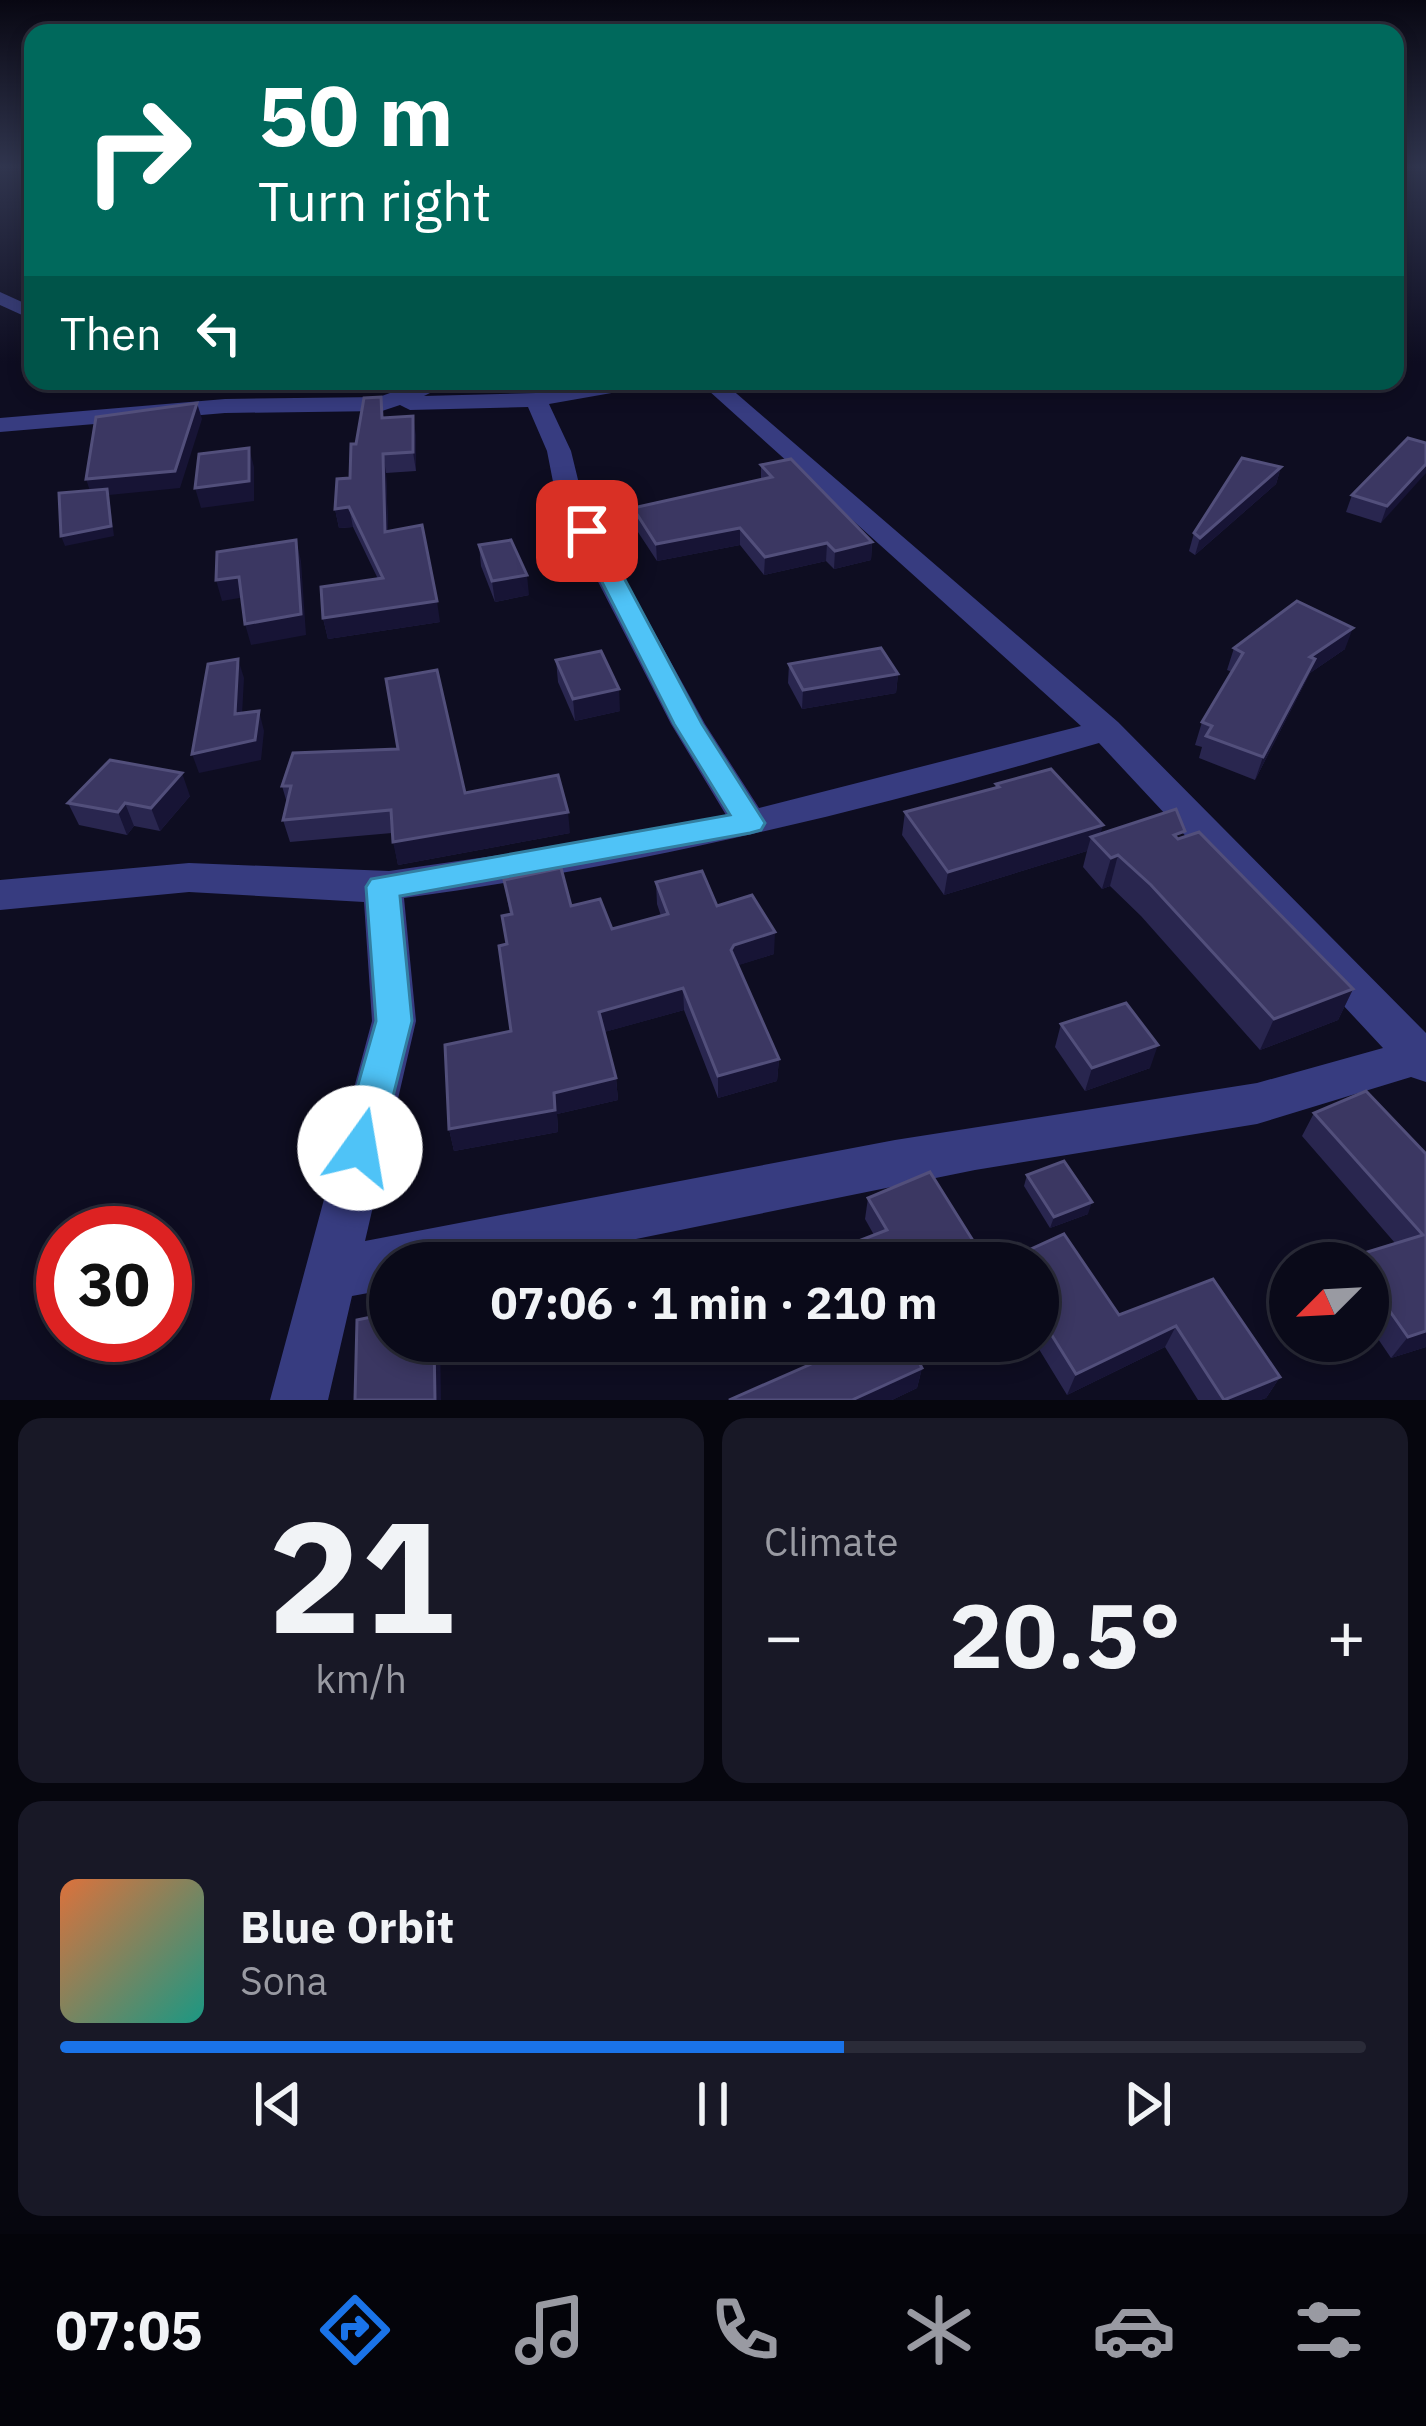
<!DOCTYPE html>
<html lang="en">
<head>
<meta charset="utf-8">
<style>
  :root { --surface:#0a0a19; --page:#181826; --text:#f1f3f6; --muted:#999aa2; --line:#2a2b38; --accent:#1a73e8 }
  body { margin:0; font-family:"IBM Plex Sans",sans-serif; background:var(--page); color:var(--text); height:100vh; display:flex; flex-direction:column; font-size:45px; white-space:nowrap }
  * { box-sizing:border-box; margin:0 }
  p { font-size:39px; color:var(--muted) }
  .icon { flex:none; width:66px; height:66px; fill:none; stroke:currentColor; stroke-width:2; stroke-linecap:round; stroke-linejoin:round }
  .map { position:relative; height:1400px; overflow:hidden }
  .details { display:flex; flex-direction:column; gap:18px; padding:18px; background:#06060e; flex:1 }
  .details>* { flex:none }
  .hud { position:absolute; left:24px; top:24px; width:1380px; height:366px; border-radius:24px; box-shadow:0 6px 18px #0003,0 0 0 3px var(--line); background:#00695c; color:#fff; overflow:hidden }
  .needle { width:78px; rotate:246deg }
  .fabs { position:absolute; left:1269px; top:1242px; display:grid; gap:24px }
  .fabs a { display:grid; place-items:center; width:120px; height:120px; border-radius:50%; background:var(--surface); box-shadow:0 6px 18px #0003,0 0 0 3px var(--line); font-size:60px }
  .speed { position:absolute; left:36px; top:1206px; display:flex; gap:24px; font-size:60px; font-weight:700; text-align:center }
  .speed>* { display:grid; place-content:center; width:156px; height:156px; border-radius:50%; background:var(--surface); box-shadow:0 6px 18px #0003,0 0 0 3px var(--line); line-height:1 }
  .speed .limit { border:18px solid #d22; background:#fff; color:#111 }
  .pin { position:absolute; display:grid; place-items:center; width:102px; height:102px; color:#fff; margin:-51px; border-radius:24px; box-shadow:0 6px 18px #0006 }
  .me { position:absolute; width:132px; margin:-66px; rotate:13deg; stroke-linejoin:round; filter:drop-shadow(0 0 9px #0008) }
  .turn { display:flex; align-items:center; gap:42px; height:252px; padding:0 36px; font-size:54px }
  .turn .icon { width:156px; height:156px; stroke-width:2.5 }
  .turn b { display:block; font-size:84px; line-height:102px }
  .then { display:flex; align-items:center; height:114px; padding:0 36px; background:#0003; gap:24px; font-size:45px }
  .big { font-size:90px; font-weight:700; line-height:1.1 }
  .details .widget { flex:1; display:flex; flex-direction:column; justify-content:center; gap:18px; min-width:0; padding:0 42px; border-radius:24px; background:var(--page) }
  .details .dial { align-items:center; gap:0 }
  .dial b { font-size:156px; line-height:1 }
  .song { display:flex; align-items:center; gap:36px }
  .cover { width:144px; height:144px; border-radius:18px; background:linear-gradient(135deg,hsl(20 70% 55%),hsl(170 70% 35%)) }
  .played { height:12px; border-radius:6px; background:linear-gradient(90deg,var(--accent) 60%,var(--line) 60%) }
  .keys { display:flex; justify-content:space-around; direction:ltr }
  .heat { display:flex; justify-content:space-between; align-items:center; font-size:66px; direction:ltr }
  .details .tiles { flex:1; display:grid; gap:18px; grid-template-columns:1fr 1fr }
  .widget:last-child { grid-column:span 2 }
  .trip { position:absolute; left:369px; top:1242px; width:690px; height:120px; border-radius:60px; background:var(--surface); box-shadow:0 6px 18px #0003,0 0 0 3px var(--line); font-weight:700; line-height:120px; text-align:center }
  .tabs { display:flex; height:192px; justify-content:space-around; align-items:center; background:#04040a; color:var(--muted) }
  .tabs .icon { width:84px; height:84px }
  .tabs .selected { color:var(--accent) }
  .tabs b { font-size:54px; color:var(--text) }
  .map>svg:first-child { display:block }
</style>
</head>
<body>
<div class="map">
<svg width="1426" height="1400" viewBox="0 0 1426 1400">
  <rect width="100%" height="100%" fill="#0e0d21"/>
  <g fill="none" stroke-linecap="round" stroke-linejoin="round">
    <g fill="#373c80" fill-rule="evenodd">
      <path d="M0 292 33 307V320L0 305Z"/>
      <path d="M423 381H454L424 396 536 393 604 381H651L640 388 549 404 571 451 581 492 620 570 705 724 759 808 1081 726 698 381H722L1118 722 1426 1033V1082L1411 1077 1257 1124 975 1170 518 1263H390V1289L352 1296 328 1400H270L372 1021 364 902 189 892 0 910V880L189 863 389 871 570 845 726 815 671 724 592 570 555 492 547 451 528 407 410 410 400 405 382 411 225 413 0 432V418L225 399 379 397ZM1099 743 1383 1048 1257 1083 895 1140 365 1241 416 1021 404 898C640 866 870 810 1099 743Z"/>
    </g>
  </g>
  <g fill="#29264f">
    <path d="M385 418 416 435V471L386 473 388 532 440 622 328 639 323 618 378 579 353 527 339 528 335 509 350 478 356 444Z"/>
    <path d="M1426 443 1381 523 1346 512 1352 495Z"/>
    <path d="M761 465 872 542 871 560 834 569 826 561 764 575 740 545 657 561 634 526 633 508 761 479Z"/>
    <path d="M1281 467 1276 484 1195 555 1189 551 1194 533Z"/>
    <path d="M479 545 529 595 495 602 481 566Z"/>
    <path d="M1234 648 1345 649 1310 673 1255 780 1199 758 1202 747 1195 745 1202 722 1232 672 1227 670Z"/>
    <path d="M556 660 620 711 575 721 558 682Z"/>
    <path d="M789 664 898 674 896 693 802 709 788 683Z"/>
    <path d="M996 784 1101 834 1182 838 1353 989 1338 1020 1260 1050 1141 916 1110 886 1102 889 1083 867 1087 851 944 895 902 835 905 812 995 788Z"/>
    <path d="M282 786 465 793 570 833 398 865 392 833 290 842 283 820 287 803Z"/>
    <path d="M190 796 160 831 134 826 127 835 79 825 68 803Z"/>
    <path d="M504 880 571 906 612 929 661 916 657 904 656 882 717 906 774 954 738 965 779 1059 777 1081 718 1098 684 1010 604 1032 616 1078 618 1100 557 1114 558 1132 454 1151 449 1129 511 1031 507 944 510 915Z"/>
    <path d="M1061 1024 1150 1068 1085 1091 1055 1047Z"/>
    <path d="M1314 1113 1426 1154V1347L1391 1358 1368 1324V1263H1347L1351 1257 1395 1243 1302 1136Z"/>
    <path d="M1027 1175 1088 1214 1050 1228 1024 1186Z"/>
    <path d="M868 1198 987 1263 874 1235 865 1219Z"/>
    <path d="M1064 1234 1119 1315 1213 1279 1280 1377 1266 1398 1260 1400H1198L1165 1347 1067 1395 1034 1341H1038V1263H1005V1261Z"/>
    <path d="M809 1341H908L922 1368 917 1388 892 1400H729L818 1361Z"/>
  </g>
  <g fill="#171435">
    <path d="M197 403 202 419 180 488 109 495 114 536 65 546 61 536 92 497 86 479Z"/>
    <path d="M413 416 416 435V471L413 452Z"/>
    <path d="M249 448 254 467V501L201 508 195 488Z"/>
    <path d="M383 454 386 473 389 553 385 532Z"/>
    <path d="M1426 464V473L1381 523 1387 506Z"/>
    <path d="M1281 467 1276 484 1195 555 1200 538Z"/>
    <path d="M349 507 353 527 339 528 335 509Z"/>
    <path d="M740 528V545L657 561 656 544Z"/>
    <path d="M296 540 301 561 306 635 251 645 245 624Z"/>
    <path d="M872 542 871 560 834 569 835 551Z"/>
    <path d="M827 543 826 561 764 575 765 557Z"/>
    <path d="M527 575 529 595 495 602 492 581Z"/>
    <path d="M239 577 245 597 222 601 216 580Z"/>
    <path d="M437 601 440 622 328 639 323 618Z"/>
    <path d="M1353 628 1345 649 1310 673 1255 780 1263 757 1310 657Z"/>
    <path d="M238 659 244 678 241 734 235 714Z"/>
    <path d="M898 674 896 693 802 709 803 690Z"/>
    <path d="M619 689 620 711 575 721 573 699Z"/>
    <path d="M259 711 264 731 261 760 199 773 192 754Z"/>
    <path d="M182 773 190 796 160 831 151 808Z"/>
    <path d="M125 803 134 826 127 835 118 812Z"/>
    <path d="M568 812 570 833 398 865 393 842Z"/>
    <path d="M1103 825 1098 844 1091 837 1087 851 944 895 948 872Z"/>
    <path d="M1118 855 1110 886 1102 889 1111 858Z"/>
    <path d="M775 932 774 954 733 967 731 950 734 945Z"/>
    <path d="M683 988 684 1010 601 1033 599 1012Z"/>
    <path d="M1353 989 1338 1020 1260 1050 1274 1019Z"/>
    <path d="M1158 1045 1150 1068 1085 1091 1092 1068Z"/>
    <path d="M779 1059 777 1081 718 1098V1076Z"/>
    <path d="M616 1078 618 1100 557 1114 558 1132 454 1151 449 1129 554 1093Z"/>
    <path d="M1092 1202 1088 1214 1050 1228 1054 1217Z"/>
    <path d="M1176 1326 1165 1347 1067 1395 1076 1374Z"/>
    <path d="M1426 1331V1347L1391 1358 1408 1337Z"/>
    <path d="M434 1341H440L441 1400H435Z"/>
    <path d="M922 1368 917 1388 892 1400H852Z"/>
    <path d="M1280 1377 1266 1398 1260 1400H1224Z"/>
  </g>
  <g fill="#3b3762" stroke="#524f7b" stroke-width="3">
    <path d="M381 397 382 418 413 416V452L383 454 385 532 422 525 437 601 323 618 321 587 383 578 349 507 335 509 337 479 350 478 351 444H356L364 398Z"/>
    <path d="M197 403 175 471 86 479 96 417Z"/>
    <path d="M1408 438 1426 443V464L1387 506 1352 495Z"/>
    <path d="M249 448V481L195 488 199 454Z"/>
    <path d="M1242 458 1281 467 1200 538 1194 533Z"/>
    <path d="M791 459 872 542 835 551 827 543 765 557 740 528 656 544 633 508 772 477 761 465Z"/>
    <path d="M107 489 111 526 61 536 59 493Z"/>
    <path d="M296 540 301 614 245 624 239 577 216 580 217 552Z"/>
    <path d="M511 540 527 575 492 581 479 545Z"/>
    <path d="M1297 601 1353 628 1310 657 1315 659 1263 757 1206 736 1212 726 1202 722 1243 653 1234 648Z"/>
    <path d="M881 648 898 674 803 690 789 664Z"/>
    <path d="M601 651 619 689 573 699 556 660Z"/>
    <path d="M238 659 235 714 259 711 255 740 192 754 208 664Z"/>
    <path d="M437 670 465 793 558 775 568 812 393 842 391 810 283 820 291 786H282L293 753 398 749 386 679Z"/>
    <path d="M110 760 182 773 151 808 125 803 118 812 68 803Z"/>
    <path d="M1051 769 1103 825 948 872 905 812 999 787 996 784Z"/>
    <path d="M1176 809 1185 831 1174 835 1178 839 1199 832 1353 989 1274 1019 1151 885 1118 855 1111 858 1091 837Z"/>
    <path d="M561 868 571 906 600 899 612 929 668 914 656 882 702 871 717 906 752 895 775 932 734 945 731 950 779 1059 718 1076 683 988 599 1012 616 1078 554 1093 555 1110 449 1129 445 1045 511 1031 499 946 507 944 502 916 512 914 504 880Z"/>
    <path d="M1126 1003 1158 1045 1092 1068 1061 1024Z"/>
    <path d="M1366 1091 1426 1154V1331L1408 1337 1368 1280V1263H1356L1351 1257 1423 1235 1314 1113Z"/>
    <path d="M1064 1161 1092 1202 1054 1217 1027 1175Z"/>
    <path d="M930 1172 987 1263H802L887 1230 868 1198Z"/>
    <path d="M1064 1234 1119 1315 1213 1279 1280 1377 1224 1400 1176 1326 1076 1374 1038 1313V1263H1006L1005 1261Z"/>
    <path d="M390 1313V1341H434L435 1400H355L357 1320Z"/>
    <path d="M820 1341H908L922 1368 852 1400H729L827 1357Z"/>
  </g>
  <linearGradient id="sky" x2="0" y2="1"><stop stop-color="#080712"/><stop offset="0.46" stop-color="#30354e"/><stop offset="1" stop-color="#30354e" stop-opacity="0"/></linearGradient>
  <rect width="1426" height="363" fill="url(#sky)"/>
  <path fill="#4fc3f7" stroke="#337fa1" stroke-width="3" d="M587 524 599 531 702 724 765 823 761 830 750 833 400 896 412 1021 380 1148 375 1161 360 1166 346 1161 340 1148 376 1021 366 887 371 879 730 815 674 724 576 531Z"/>
</svg>
<div class="fabs">
<a><svg class="needle" viewBox="-14 -14 28 28"><path d="M0-13l5 13h-10z" fill="#e53935"/><path d="M0 13l5-13h-10z" fill="#999aa2"/></svg></a>
</div>
<div class="speed"><div class="limit">30</div></div>
<div class="pin" style="left:587px;top:531px;background:#d93025"><svg class="icon" aria-label="arrive" viewBox="0 0 24 24"><path d="M6 21V4h12l-3 4 3 4H6"/></svg></div>
<svg class="me" style="left:360px;top:1148px" viewBox="-20 -20 40 40"><circle r="19" fill="#fff"/><path d="M0-13L10 11 0 6-10 11z" fill="#4fc3f7"/></svg>
<div class="trip">07:06 · 1 min · 210 m</div>
<div class="hud">
<div class="turn"><svg class="icon" aria-label="right" viewBox="0 0 24 24"><path d="M7 20v-9h11M14 6l5 5-5 5"/></svg><div><b>50 m</b>Turn right</div></div>
<div class="then">Then<svg class="icon" aria-label="left" viewBox="0 0 24 24"><path d="M17 20v-9H6M10 6l-5 5 5 5"/></svg></div>
</div>
</div>
<section class="details">
<div class="tiles">
<div class="widget dial"><b>21</b><p>km/h</p></div>
<div class="widget"><p>Climate</p>
<div class="heat"><a>−</a><b class="big">20.5°</b><a>+</a></div>
</div>
<div class="widget">
<div class="song"><i class="cover"></i><div><b>Blue Orbit</b><p>Sona</p></div></div>
<div class="played"></div>
<div class="keys"><svg class="icon" aria-label="previous" viewBox="0 0 24 24"><path d="M18 5L8 12l10 7zM5 5v14"/></svg><svg class="icon" aria-label="pause" viewBox="0 0 24 24"><path d="M8 5v14M16 5v14"/></svg><svg class="icon" aria-label="next" viewBox="0 0 24 24"><path d="M6 5l10 7-10 7zM19 5v14"/></svg></div>
</div>
</div>
</section>
<nav class="tabs">
<b>07:05</b>
<svg class="icon selected" aria-label="directions" viewBox="0 0 24 24"><path d="M12 3l9 9-9 9-9-9zM9 14v-3h6M13 9l2 2-2 2"/></svg>
<svg class="icon" aria-label="music" viewBox="0 0 24 24"><path d="M9 18V5l10-2v13"/><circle cx="6" cy="18" r="3"/><circle cx="16" cy="16" r="3"/></svg>
<svg class="icon" aria-label="phone" viewBox="0 0 24 24"><path d="M5 4h4l2 5-3 2q2 4 5 5l2-3 5 2v4C11 20 4 13 5 4z"/></svg>
<svg class="icon" aria-label="climate" viewBox="0 0 24 24"><path d="M12 3v18M4 7l16 10M4 17L20 7"/></svg>
<svg class="icon" aria-label="car" viewBox="0 0 24 24"><path d="M5 17H2v-5l4-1 3-4h7l3 4 3 1v5h-3M9 17h6M6 11h13"/><circle cx="7" cy="17" r="2"/><circle cx="17" cy="17" r="2"/></svg>
<svg class="icon" aria-label="filters" viewBox="0 0 24 24"><path d="M4 7h16M4 17h16"/><circle cx="9" cy="7" r="2"/><circle cx="15" cy="17" r="2"/></svg>
</nav>
</body>
</html>
